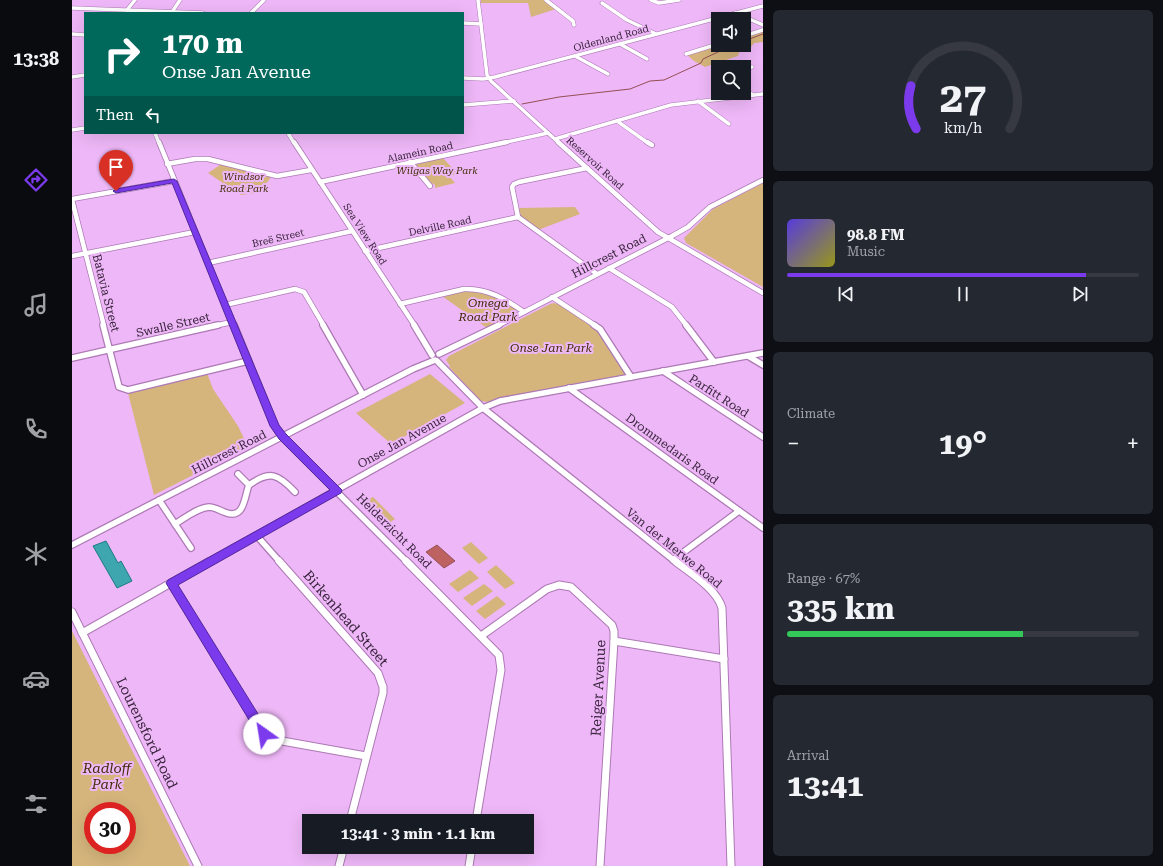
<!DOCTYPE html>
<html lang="en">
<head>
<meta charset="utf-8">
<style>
  :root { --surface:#171b24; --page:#242831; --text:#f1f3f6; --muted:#9ea1a6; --line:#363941; --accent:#7c3aed }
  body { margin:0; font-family:"Roboto Serif",serif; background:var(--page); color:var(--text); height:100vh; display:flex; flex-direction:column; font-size:15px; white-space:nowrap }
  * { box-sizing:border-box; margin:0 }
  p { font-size:13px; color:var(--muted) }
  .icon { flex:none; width:22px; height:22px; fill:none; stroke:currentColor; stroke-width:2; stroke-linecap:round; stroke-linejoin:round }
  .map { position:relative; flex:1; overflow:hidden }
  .side { display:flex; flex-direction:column; gap:10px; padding:10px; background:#0d0f14; width:400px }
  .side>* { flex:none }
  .top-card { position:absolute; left:12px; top:12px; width:380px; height:122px; border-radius:0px; box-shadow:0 4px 16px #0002; background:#00695c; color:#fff; overflow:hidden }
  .buttons { position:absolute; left:639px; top:12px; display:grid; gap:8px }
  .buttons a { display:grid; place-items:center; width:40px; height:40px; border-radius:0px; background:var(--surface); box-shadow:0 4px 16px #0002; font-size:20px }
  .speed { position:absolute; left:12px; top:802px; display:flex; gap:8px; font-size:20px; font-weight:700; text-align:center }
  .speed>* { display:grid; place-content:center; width:52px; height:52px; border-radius:50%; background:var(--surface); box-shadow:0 4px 16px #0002; line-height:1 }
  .speed .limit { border:6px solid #d22; background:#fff; color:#111 }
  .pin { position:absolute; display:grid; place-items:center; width:34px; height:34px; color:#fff; margin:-41px -17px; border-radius:50% 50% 50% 0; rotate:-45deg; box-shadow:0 0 4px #0007 }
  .pin .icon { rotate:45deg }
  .me { position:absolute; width:44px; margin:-22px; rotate:328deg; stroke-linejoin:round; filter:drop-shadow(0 0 3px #0008) }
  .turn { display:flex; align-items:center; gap:14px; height:84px; padding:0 12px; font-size:18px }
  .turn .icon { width:52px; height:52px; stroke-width:2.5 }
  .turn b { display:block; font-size:28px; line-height:34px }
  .then { display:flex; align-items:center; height:38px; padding:0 12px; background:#0003; gap:8px; font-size:15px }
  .big { font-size:30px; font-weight:700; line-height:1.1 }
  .side .widget { flex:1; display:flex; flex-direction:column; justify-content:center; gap:6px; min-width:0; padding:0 14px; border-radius:6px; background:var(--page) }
  .side .dial { align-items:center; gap:0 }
  .dial svg { height:104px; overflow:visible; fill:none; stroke:var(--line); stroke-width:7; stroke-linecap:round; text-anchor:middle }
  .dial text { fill:var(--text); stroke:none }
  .song { display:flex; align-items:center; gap:12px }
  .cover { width:48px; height:48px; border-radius:6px; background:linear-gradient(135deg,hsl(250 70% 55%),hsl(60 70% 35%)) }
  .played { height:4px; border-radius:2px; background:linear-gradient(90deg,var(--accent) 85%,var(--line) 85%) }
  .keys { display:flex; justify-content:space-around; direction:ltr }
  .heat { display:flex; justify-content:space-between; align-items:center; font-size:22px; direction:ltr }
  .charge { height:6px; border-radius:3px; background:linear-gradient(90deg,#34c759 67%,var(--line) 0) }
  .trip { position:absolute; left:230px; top:814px; width:232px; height:40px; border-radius:0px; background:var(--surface); box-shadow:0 4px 16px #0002; font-weight:700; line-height:40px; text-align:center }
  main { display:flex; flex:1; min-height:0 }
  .menu { display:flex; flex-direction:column; width:72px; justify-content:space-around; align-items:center; background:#090b0e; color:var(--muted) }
  .menu .icon { width:28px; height:28px }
  .menu .active { color:var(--accent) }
  .menu b { font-size:18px; color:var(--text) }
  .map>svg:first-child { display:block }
</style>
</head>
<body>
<main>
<nav class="menu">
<b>13:38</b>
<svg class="icon active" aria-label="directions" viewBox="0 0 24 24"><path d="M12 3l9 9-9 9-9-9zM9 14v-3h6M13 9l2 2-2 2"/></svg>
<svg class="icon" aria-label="music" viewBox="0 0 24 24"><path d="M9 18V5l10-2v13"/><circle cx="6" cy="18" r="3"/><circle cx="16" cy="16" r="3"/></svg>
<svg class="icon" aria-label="phone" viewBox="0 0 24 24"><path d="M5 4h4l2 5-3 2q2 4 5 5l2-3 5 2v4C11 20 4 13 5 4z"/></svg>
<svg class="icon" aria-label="climate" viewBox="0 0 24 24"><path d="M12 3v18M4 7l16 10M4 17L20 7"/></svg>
<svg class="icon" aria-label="car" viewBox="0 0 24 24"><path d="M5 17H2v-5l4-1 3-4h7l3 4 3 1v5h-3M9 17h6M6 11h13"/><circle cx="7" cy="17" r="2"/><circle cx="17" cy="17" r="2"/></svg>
<svg class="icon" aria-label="filters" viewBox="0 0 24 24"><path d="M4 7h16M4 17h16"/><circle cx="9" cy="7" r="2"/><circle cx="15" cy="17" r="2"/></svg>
</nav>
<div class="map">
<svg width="691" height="866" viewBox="0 0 691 866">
  <rect width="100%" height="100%" fill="#eeb7f7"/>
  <g fill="#d5b57c" fill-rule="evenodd">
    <path d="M409 0H472L484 9 459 17 456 3H409Z"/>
    <path d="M691 30V42L682 43 679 47C671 48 668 48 666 56L633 67 622 61 614 54 646 45H672V36Z"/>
    <path d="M369 156 386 174 377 176 383 183 363 188V185L358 182 343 163Z"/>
    <path d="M151 163 199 177 188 192 169 195 136 173Z"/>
    <path d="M691 183V287L614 243 612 238 641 209Z"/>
    <path d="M503 207 508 214 466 230 449 217 447 208Z"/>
    <path d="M392 291 416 292 443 308 444 313 415 328 370 296Z"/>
    <path d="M482 303 488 305 526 330 553 372 552 375 448 394 416 402 409 401 377 367 378 366 374 360 377 356 478 304Z"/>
    <path d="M135 373 141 389 166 426 176 447 82 495 56 393Z"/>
    <path d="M358 374 393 403 319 444 284 413Z"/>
    <path d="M301 497 323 519 311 527 288 504Z"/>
    <path d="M399 542 416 558 407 564 390 548Z"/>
    <path d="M424 565 443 583 433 589 415 572Z"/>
    <path d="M398 570 407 578 386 592 377 584Z"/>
    <path d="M412 584 421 591 400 606 391 598Z"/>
    <path d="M425 596 434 604 413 619 404 611Z"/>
    <path d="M0 631 118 866H0ZM21 811H55V845H21Z"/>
  </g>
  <path fill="#bd6260" stroke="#954f56" d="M365 545 383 561 372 568 354 552Z"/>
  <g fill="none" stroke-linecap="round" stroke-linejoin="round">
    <g stroke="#954f56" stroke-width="1">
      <path d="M672 41 691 34"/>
      <path d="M450 104 487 97 558 89 578 81 592 80 629 63 631 59 661 45"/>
    </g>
  </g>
  <path fill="#3ea6ae" stroke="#1d7c83" d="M34 541 46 563 49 561 60 581 45 588 21 546Z"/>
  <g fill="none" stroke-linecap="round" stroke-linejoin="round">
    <g stroke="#ad79b5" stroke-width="4.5">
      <g id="minor-far3">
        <path d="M406 0 415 75 419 81 487 143"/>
        <path d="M474 0 501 21 502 25"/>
        <path d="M579 0 587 3 607 0"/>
        <path d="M530 3 555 20 584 34"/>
        <path d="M0 8 131 13"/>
        <path d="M55 10 63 0"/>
        <path d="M100 12 108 0"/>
        <path d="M179 13 192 0"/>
        <path d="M663 13 691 25"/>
        <path d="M391 23 409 24"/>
        <path d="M0 34 13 35"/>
        <path d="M672 36 691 30"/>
        <path d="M548 44 575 59"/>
        <path d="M614 54 646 44"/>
        <path d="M503 56 536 74"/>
        <path d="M672 69 680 67"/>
        <path d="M0 77 13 75"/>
        <path d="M391 78 411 79 423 77 691 6"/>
        <path d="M672 89 681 95"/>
        <path d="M626 101 657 124"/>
        <path d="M391 105 442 101"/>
        <path d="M545 121 576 143"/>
        <path d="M0 130 13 128"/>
        <path d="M83 133 87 143"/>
        <path d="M216 133 222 143"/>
        <path d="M483 139 599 105 691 94"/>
        <path d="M430 143 476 133"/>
      </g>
    </g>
    <g stroke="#ad79b5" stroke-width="6">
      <g id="minor-far2">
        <path d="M87 142 162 326"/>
        <path d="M222 142 343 326"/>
        <path d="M486 142 586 232 691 293"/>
        <path d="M575 142 580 145"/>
        <path d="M338 162 358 186"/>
        <path d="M95 164 123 159H136L205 176 239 170"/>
        <path d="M515 168 447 182 442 184 440 187 446 217 525 274"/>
        <path d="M248 182 435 142"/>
        <path d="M0 199 102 181"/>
        <path d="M0 200 32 326"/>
        <path d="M293 251 446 217"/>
        <path d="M0 256 123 232"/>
        <path d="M136 263 280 231"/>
        <path d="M537 268 600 307 615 326"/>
        <path d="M480 297 524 326"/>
        <path d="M328 304 392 289C416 288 433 299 452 312"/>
        <path d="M153 305 223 289 232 292 252 326"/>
        <path d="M142 326 160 322"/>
        <path d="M425 326 600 236 616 227 638 207 691 180"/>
      </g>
    </g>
    <g stroke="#ad79b5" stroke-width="8">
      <g id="minor-far1">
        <path d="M31 325 47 387 56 390 176 361"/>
        <path d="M162 325 203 426 210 437 335 562"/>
        <path d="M251 325 291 395"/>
        <path d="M342 325 360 355"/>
        <path d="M522 325 528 329 559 377"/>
        <path d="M614 325 642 362"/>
        <path d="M367 354 427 325"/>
        <path d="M676 356 691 365"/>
        <path d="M0 358 146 325"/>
        <path d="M365 361 411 408 604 562"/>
        <path d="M591 371 691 437"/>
        <path d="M497 388 691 528"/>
        <path d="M166 474 177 485"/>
        <path d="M87 500 119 548"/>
        <path d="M103 524C113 518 125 508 137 507 142 507 147 510 152 512 173 521 172 497 177 485 198 470 206 474 223 492"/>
        <path d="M185 536 208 562"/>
        <path d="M0 545 341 369 363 360"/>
        <path d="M601 560 667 511"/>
        <path d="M136 562 411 408 428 401 691 353"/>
      </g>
    </g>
    <g stroke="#ad79b5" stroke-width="9">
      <g id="minor">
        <path d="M207 561 306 673 311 687V693L278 821"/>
        <path d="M334 561 427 655 429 670 404 821"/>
        <path d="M603 561C618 573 645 589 650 608L659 866"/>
        <path d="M99 583 192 734 199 739 294 756"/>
        <path d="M0 612 126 866"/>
        <path d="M10 633 138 561"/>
        <path d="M409 636 475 589 487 585 499 587 540 625 542 631V641L528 866"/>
        <path d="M542 641 652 659"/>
        <path d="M267 866 272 847"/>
        <path d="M397 866 400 847"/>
      </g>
    </g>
    <use href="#minor-far3" stroke="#fff" stroke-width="3.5"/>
    <use href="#minor-far2" stroke="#fff" stroke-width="4.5"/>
    <use href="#minor-far1" stroke="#fff" stroke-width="5.5"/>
    <use href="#minor" stroke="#fff" stroke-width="7"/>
  </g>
  <path fill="#7c3aed" stroke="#51269a" d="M102 179 105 181 207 425 214 434 270 490 269 493 106 585 196 730 198 734 196 738 192 740 188 738 94 583 96 580 258 490 207 439 198 426 100 183 44 193 41 191 44 189Z"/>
  <g text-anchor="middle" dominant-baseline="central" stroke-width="4" stroke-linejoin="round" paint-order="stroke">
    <g font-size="10" fill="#39243d" stroke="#eeb7f7">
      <text transform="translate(539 38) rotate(-15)">Oldenland Road</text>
      <text transform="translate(348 152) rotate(-12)">Alamein Road</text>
      <text transform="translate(523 163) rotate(42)">Reservoir Road</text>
      <text transform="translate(368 226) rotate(-12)">Delville Road</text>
      <text transform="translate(293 234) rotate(57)">Sea View Road</text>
      <text transform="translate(206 238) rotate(-13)">Breë Street</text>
    </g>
    <g font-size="10" font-style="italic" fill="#402e06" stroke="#eeb7f7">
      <text x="365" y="170">Wilgas Way Park</text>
      <text x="172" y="176">Windsor<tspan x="172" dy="12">Road Park</tspan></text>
    </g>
    <g font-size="12" fill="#39243d" stroke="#eeb7f7">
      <text transform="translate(537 256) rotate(-27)">Hillcrest Road</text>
      <text transform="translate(34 293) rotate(76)">Batavia Street</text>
      <text transform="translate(101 325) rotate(-13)">Swalle Street</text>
      <text transform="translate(647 396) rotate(33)">Parfitt Road</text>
      <text transform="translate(330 441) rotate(-29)">Onse Jan Avenue</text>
      <text transform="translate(600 449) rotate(36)">Drommedaris Road</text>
      <text transform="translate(157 452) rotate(-27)">Hillcrest Road</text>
      <text transform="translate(322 531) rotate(45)">Helderzicht Road</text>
      <text transform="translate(602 548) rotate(39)">Van der Merwe Road</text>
    </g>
    <g font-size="12" font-style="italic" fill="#402e06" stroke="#eeb7f7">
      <text x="416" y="303">Omega<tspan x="416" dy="14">Road Park</tspan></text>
      <text x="479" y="348">Onse Jan Park</text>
    </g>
    <g font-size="14" fill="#39243d" stroke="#eeb7f7">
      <text transform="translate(274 618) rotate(49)">Birkenhead Street</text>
      <text transform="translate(526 688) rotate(-87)">Reiger Avenue</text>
      <text transform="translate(75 733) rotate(64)">Lourensford Road</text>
    </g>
    <g font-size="14" font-style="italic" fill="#402e06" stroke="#eeb7f7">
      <text x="35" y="768">Radloff<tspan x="35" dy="16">Park</tspan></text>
    </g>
  </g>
</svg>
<div class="buttons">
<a><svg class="icon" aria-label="sound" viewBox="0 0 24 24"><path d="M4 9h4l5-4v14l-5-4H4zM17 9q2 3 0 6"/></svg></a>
<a><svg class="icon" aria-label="search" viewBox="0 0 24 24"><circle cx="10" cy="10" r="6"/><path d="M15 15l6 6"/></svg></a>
</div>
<div class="speed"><div class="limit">30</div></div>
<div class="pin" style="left:44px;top:191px;background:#d93025"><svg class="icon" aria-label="arrive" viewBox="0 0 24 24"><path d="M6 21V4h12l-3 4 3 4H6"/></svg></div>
<svg class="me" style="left:192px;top:734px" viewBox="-20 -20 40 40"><circle r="19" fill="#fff"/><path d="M0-13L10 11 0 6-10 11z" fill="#7c3aed"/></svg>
<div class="trip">13:41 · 3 min · 1.1 km</div>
<div class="top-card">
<div class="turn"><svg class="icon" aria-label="right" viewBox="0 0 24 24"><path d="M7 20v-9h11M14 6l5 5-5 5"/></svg><div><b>170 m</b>Onse Jan Avenue</div></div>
<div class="then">Then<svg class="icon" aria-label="left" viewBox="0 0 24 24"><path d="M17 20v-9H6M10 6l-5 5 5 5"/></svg></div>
</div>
</div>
<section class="side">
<div class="widget dial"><svg viewBox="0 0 100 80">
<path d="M14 69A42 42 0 1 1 86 69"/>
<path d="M14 69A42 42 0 0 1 10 36" stroke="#7c3aed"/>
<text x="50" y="56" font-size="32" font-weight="700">27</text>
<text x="50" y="72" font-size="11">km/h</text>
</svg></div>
<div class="widget">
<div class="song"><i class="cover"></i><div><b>98.8 FM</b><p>Music</p></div></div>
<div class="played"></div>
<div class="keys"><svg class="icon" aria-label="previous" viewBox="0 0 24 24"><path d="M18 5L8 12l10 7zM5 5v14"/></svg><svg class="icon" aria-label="pause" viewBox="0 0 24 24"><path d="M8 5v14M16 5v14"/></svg><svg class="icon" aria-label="next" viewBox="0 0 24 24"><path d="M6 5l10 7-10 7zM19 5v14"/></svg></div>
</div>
<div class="widget"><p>Climate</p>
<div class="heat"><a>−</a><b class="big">19°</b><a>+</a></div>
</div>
<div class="widget"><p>Range · 67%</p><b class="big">335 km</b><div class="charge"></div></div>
<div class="widget"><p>Arrival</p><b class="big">13:41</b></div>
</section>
</main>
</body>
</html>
